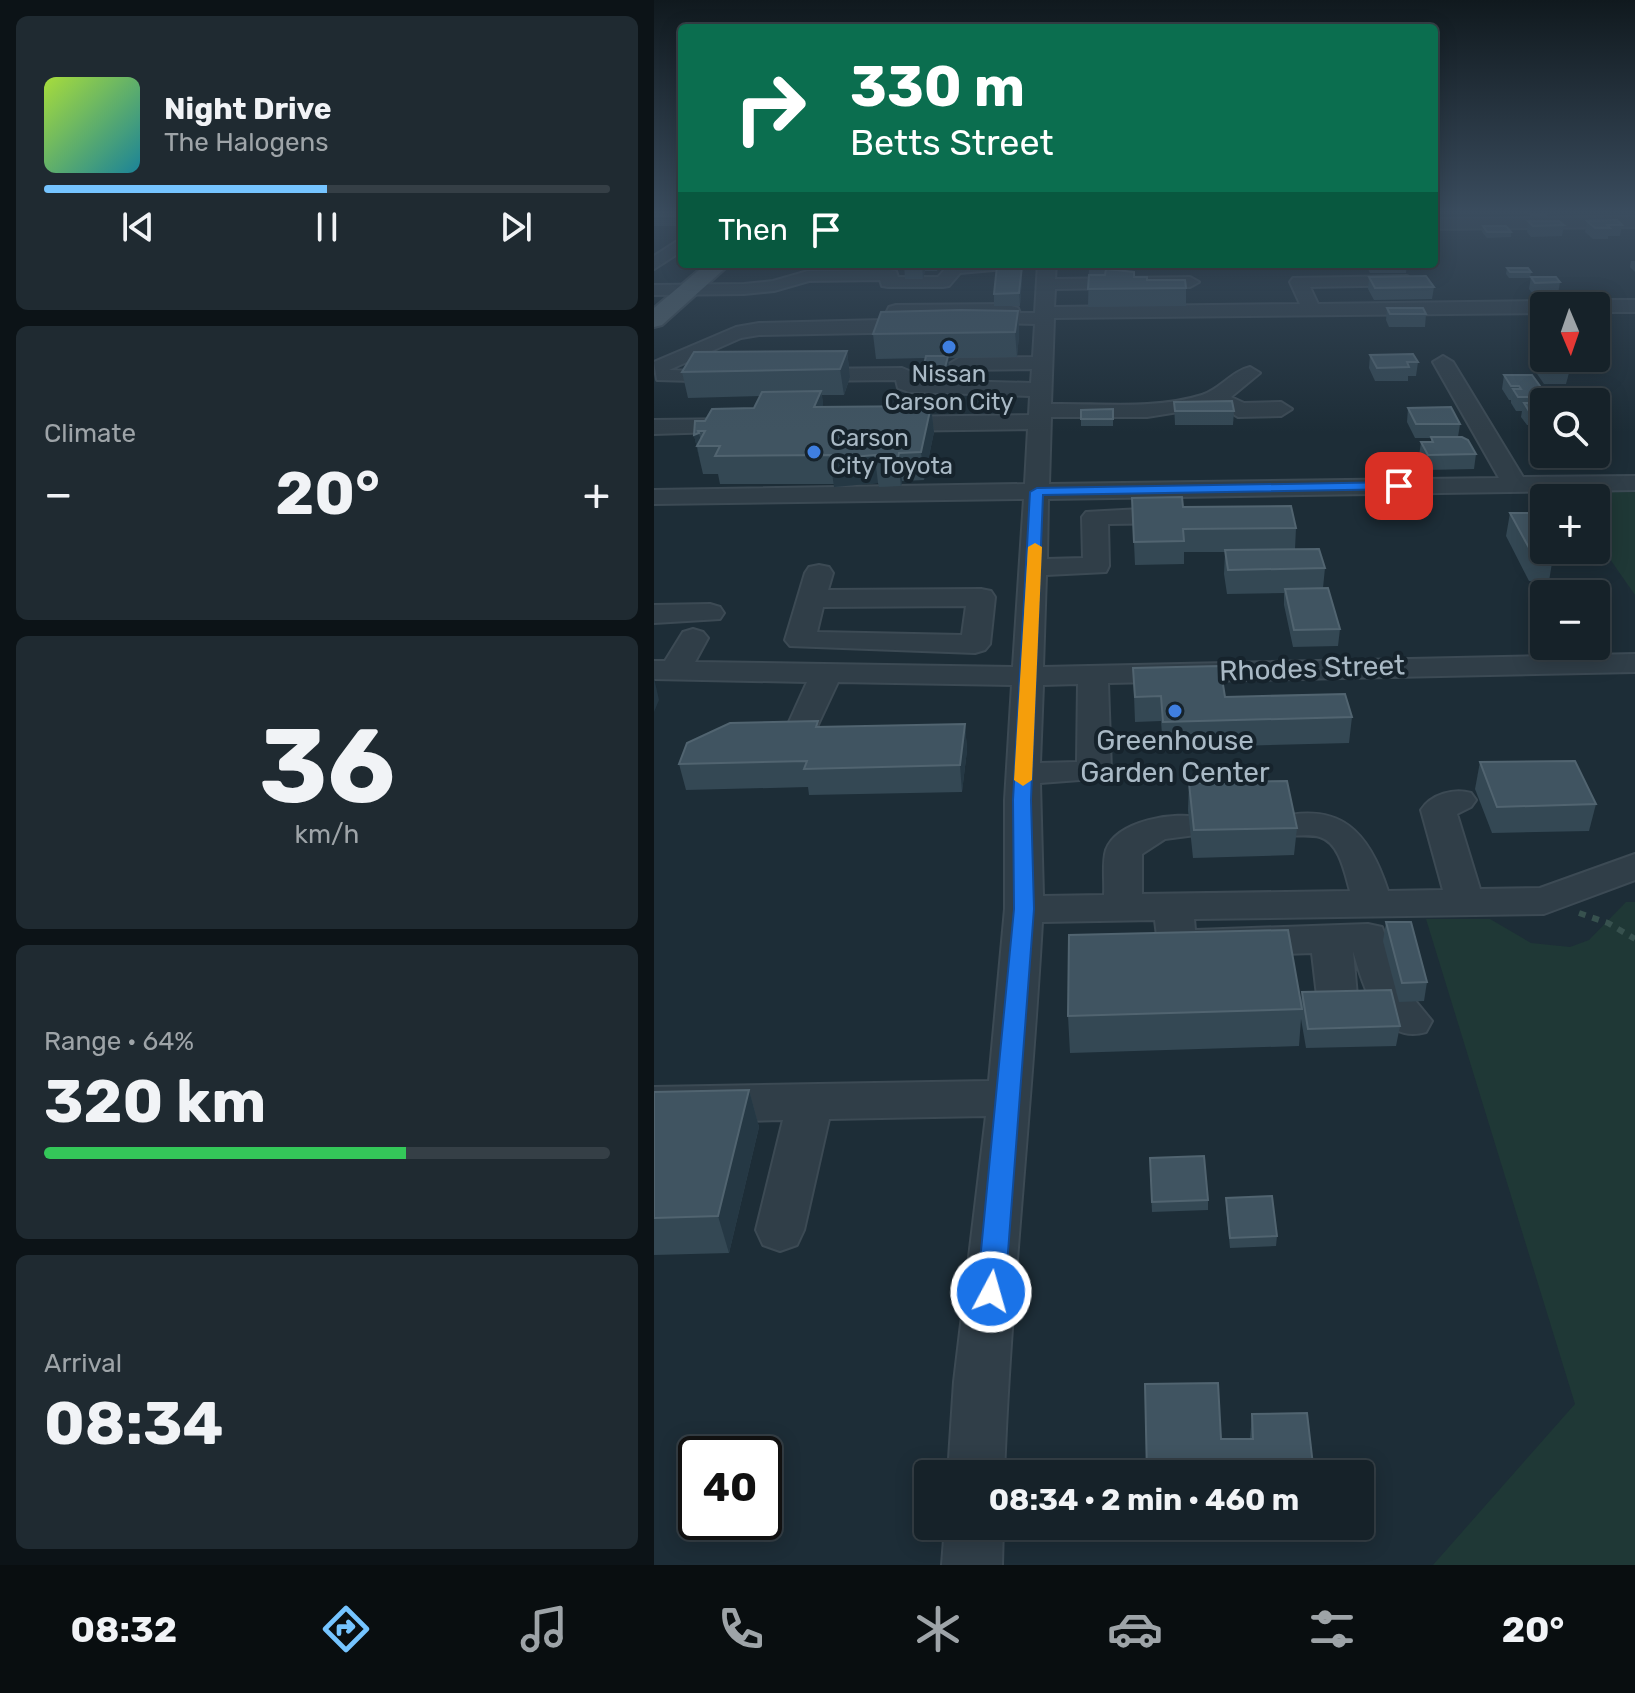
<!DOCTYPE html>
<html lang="en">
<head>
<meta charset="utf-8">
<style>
  :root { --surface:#162229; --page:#1f2a31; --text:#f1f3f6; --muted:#9ea4a8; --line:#353f46; --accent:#75c4ff }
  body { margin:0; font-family:Rubik,sans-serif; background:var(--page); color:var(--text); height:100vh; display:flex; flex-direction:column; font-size:30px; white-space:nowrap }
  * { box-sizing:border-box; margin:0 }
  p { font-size:26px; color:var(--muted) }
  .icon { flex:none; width:44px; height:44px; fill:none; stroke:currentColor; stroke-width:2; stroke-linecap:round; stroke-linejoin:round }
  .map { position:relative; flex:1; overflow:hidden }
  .sheet { display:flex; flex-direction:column; gap:16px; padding:16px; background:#0c1317; width:654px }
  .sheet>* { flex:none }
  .guide { position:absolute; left:24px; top:24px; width:760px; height:244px; border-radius:8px; box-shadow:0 4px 20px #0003,0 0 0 2px var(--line); background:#0b6e4f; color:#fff; overflow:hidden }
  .needle { width:52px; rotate:178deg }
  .fabs { position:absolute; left:876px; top:292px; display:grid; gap:16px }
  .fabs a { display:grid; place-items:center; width:80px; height:80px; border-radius:8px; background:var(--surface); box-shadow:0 4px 20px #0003,0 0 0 2px var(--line); font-size:40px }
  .speed { position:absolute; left:24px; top:1436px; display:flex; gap:16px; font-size:40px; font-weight:700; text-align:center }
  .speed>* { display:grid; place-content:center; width:104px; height:104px; border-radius:50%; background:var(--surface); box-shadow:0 4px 20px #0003,0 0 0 2px var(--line); line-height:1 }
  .speed .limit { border:4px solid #111; border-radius:12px; background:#fff; color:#111 }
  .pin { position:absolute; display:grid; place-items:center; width:68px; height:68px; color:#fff; margin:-34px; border-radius:16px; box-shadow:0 4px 12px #0006 }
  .me { position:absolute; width:88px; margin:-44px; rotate:6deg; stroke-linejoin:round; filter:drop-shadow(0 0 6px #0008) }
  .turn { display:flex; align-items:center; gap:28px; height:168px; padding:0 40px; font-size:36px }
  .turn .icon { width:104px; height:104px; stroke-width:2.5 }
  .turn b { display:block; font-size:56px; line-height:68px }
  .then { display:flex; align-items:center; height:76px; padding:0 40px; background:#0003; gap:16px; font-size:30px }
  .big { font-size:60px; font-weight:700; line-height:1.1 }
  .sheet .card { flex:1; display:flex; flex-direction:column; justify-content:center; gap:12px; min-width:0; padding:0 28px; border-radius:12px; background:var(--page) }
  .sheet .dial { align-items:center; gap:0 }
  .dial b { font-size:104px; line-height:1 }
  .song { display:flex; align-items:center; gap:24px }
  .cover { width:96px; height:96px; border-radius:12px; background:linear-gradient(135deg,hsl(80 70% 55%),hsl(190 70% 35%)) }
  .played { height:8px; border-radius:4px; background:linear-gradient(90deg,var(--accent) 50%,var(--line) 50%) }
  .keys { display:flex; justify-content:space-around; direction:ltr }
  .heat { display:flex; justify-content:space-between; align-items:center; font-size:44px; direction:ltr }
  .charge { height:12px; border-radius:6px; background:linear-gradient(90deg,#34c759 64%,var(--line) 0) }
  .trip { position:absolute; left:260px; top:1460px; width:460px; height:80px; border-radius:8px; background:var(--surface); box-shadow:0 4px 20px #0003,0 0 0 2px var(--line); font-weight:700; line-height:80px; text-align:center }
  .dock { display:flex; height:128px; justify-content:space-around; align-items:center; background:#090e10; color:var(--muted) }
  .dock .icon { width:56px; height:56px }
  .dock .active { color:var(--accent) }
  .dock b { font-size:36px; color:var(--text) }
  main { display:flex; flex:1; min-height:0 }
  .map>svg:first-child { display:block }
</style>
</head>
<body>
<main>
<section class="sheet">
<div class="card">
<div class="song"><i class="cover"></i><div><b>Night Drive</b><p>The Halogens</p></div></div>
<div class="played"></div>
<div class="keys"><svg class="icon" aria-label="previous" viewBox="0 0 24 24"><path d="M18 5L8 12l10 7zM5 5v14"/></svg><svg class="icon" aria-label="pause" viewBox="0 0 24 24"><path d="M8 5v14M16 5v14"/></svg><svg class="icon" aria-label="next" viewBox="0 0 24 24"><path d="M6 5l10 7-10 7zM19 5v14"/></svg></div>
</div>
<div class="card"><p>Climate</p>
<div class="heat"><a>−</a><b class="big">20°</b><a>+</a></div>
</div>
<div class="card dial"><b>36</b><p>km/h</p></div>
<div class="card"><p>Range · 64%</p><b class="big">320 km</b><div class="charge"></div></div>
<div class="card"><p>Arrival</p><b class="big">08:34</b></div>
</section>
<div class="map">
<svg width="981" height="1565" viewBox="0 0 981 1565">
  <rect width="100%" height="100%" fill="#1d2d37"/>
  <g fill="#1f3836">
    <path d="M981 490V595L942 539V498H913L909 491Z"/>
    <path d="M972 902H981V1565H779L921 1404 772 919H836L877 943 916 947 935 940Z"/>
  </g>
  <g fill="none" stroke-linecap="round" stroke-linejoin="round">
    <g stroke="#3c4a54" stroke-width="4">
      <g id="minor">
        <path d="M981 217V227L780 229V219Z"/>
        <path d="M28 238V251L0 269V256Z"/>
        <path d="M296 264H360L351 269 306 273 295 286 289 287H234L228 286 226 280 155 281 120 291 90 294 0 295V285L90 284 119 281 154 271 236 270 242 271 244 277H284Z"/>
        <path d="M384 264H402L401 279 536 277 545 282 536 287 401 289 400 307 646 304 636 282 639 278 753 276 762 281 759 285 656 287 664 304 890 301 899 306H890V313L400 318 397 404C446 403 500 410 548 395 566 389 578 371 596 367L606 373 577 397 590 403 627 402 638 409 627 416 584 417 573 410 543 409 493 417H397L395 484 845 478 779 362 789 356 799 362 869 477 981 476V490L394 499 393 559 429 558 428 517 432 512 524 507 533 510 537 515 533 520 524 523 454 524 455 566 452 572 392 575 389 667 981 654V672L454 683 457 771 452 778 386 783 389 896 450 895C451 882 448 863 452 850 463 820 522 811 549 818L554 826 549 834 511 839 488 854V894L696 891C691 874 686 843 666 837 652 833 636 838 621 834L616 826 621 818C687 801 715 832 734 891L789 890 767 810C777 794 800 788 817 793L822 800 817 807 803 814 826 889 886 888 981 854V880L890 914 540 919 541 930 714 924 728 927 750 987 778 1021 772 1032C726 1046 709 985 699 951L703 996 697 1007 683 1011 669 1007 663 996 658 953 524 958 510 954 504 944 501 920 388 922C378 1106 357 1290 350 1474H294L300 1382 332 1116 175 1119 150 1230 143 1245 126 1251 109 1245 102 1230 129 1120 0 1123V1087L335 1081 351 909V800L358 685 184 682 162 729 151 732 140 729 135 722 153 682 0 679V661H11L29 632 39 629 49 632 54 638 41 662 359 667 370 499 0 504V490L371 484 374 429 234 431 223 424 234 417 375 415 376 396 255 392 244 388 242 380 151 381 141 375 151 369 248 368 260 373 263 380 377 383 378 369 305 370 295 364 305 358 379 357 381 324 349 323 347 316 250 317 248 320H267L277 326 267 332 105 335 87 338 15 370 81 372 84 376 74 382 3 380 0 362 82 327 105 323 229 320 235 307 242 305 351 304 364 308 366 313H381ZM424 684 423 762 386 763 389 685Z"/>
        <path d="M942 300H981V312H942V306H933Z"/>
        <path d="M85 419 93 421 96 426 93 431 0 434V420Z"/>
        <path d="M165 565 175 567 179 573 174 590 327 589 337 591 341 597 336 644 331 650 321 653 136 646 131 640 151 573 155 567ZM312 606 308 635 163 632 169 607Z"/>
        <path d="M56 604 66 607 70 613 66 619 0 623V605Z"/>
        <path d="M291 1526H349L348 1565H288Z"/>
      </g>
    </g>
    <g stroke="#3c4a54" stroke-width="4">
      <path id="major" d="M52 264H76L8 325 0 327V308Z"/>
    </g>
    <path stroke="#37514e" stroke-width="6" stroke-dasharray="7 7" stroke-linecap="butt" d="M925 913 954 923 981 939"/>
    <use href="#minor" fill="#303e48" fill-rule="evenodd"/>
    <use href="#major" fill="#4e5e68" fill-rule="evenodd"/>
  </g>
  <g fill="#344854">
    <path d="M0 213H28L23 226H0Z"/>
    <path d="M874 213H893V216H877Z"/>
    <path d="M874 221 910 225 908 236 877 237 873 232Z"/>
    <path d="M933 221 968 225 966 236H954V239H939L931 232Z"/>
    <path d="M829 226 857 232V237L833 238 828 232Z"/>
    <path d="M977 261H981V272L976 267Z"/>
    <path d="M212 264H249L212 266Z"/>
    <path d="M250 264H285L283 271H271L269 279H251Z"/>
    <path d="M435 264 480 277 532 288V306L434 307Z"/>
    <path d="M713 264H753L752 273H716L713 267Z"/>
    <path d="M368 266V278L366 306H340V294Z"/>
    <path d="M853 268 877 272 876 278H855L852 274Z"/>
    <path d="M715 277 780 287 778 299 720 300 714 289Z"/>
    <path d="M877 277 906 282 904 294H879L875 289Z"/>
    <path d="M733 308 772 314 771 327H735L732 320Z"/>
    <path d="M364 311 365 335 363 357 294 358 295 369 292 382H270L269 369 272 358 222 359 219 334Z"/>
    <path d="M193 351 196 377 190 395H168L169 407 277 406 280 432 270 480 248 481 247 486 225 487 224 483 180 487V484H66L64 474H49L40 435 51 421 100 408 106 396 34 398 28 372Z"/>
    <path d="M716 355 764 362 762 376H754V381H721L715 368Z"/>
    <path d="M881 355 919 358 912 384H890L879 368Z"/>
    <path d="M850 375 894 397 893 402H890V436L883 425H873L867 417 868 411H862L857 403V400H855L848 389Z"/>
    <path d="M520 402 580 411 579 425H521Z"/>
    <path d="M754 408 806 424 804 437 822 454 820 469 772 470 765 456 767 442H777V438H761L753 422Z"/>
    <path d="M459 409V426H427V410Z"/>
    <path d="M478 498 642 528 641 549 671 568 669 588 686 629 684 646 639 647 630 605V593L573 594 570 574 571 552H530V564L481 565Z"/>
    <path d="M856 513 890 550H933L931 562 898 563 895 581H875L852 536Z"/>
    <path d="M479 668 571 697 698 717 695 743 509 748 507 721 481 722Z"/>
    <path d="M311 724 313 750 308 792 155 795 154 787 32 790 25 764 165 727Z"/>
    <path d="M826 762 942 804 935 831 838 833 821 789Z"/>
    <path d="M535 783 643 828 640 855 539 858 534 810Z"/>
    <path d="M732 922 773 982 770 1001 745 1002 729 941Z"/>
    <path d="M648 992 746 1026 742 1046 652 1048 647 1019 645 1046 416 1053 414 1016 647 1002Z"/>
    <path d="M95 1090 105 1127 75 1253 0 1255V1092Z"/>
    <path d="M496 1167 554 1200V1210L498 1212Z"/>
    <path d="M572 1198 623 1236 622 1246 576 1248 572 1208Z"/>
    <path d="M598 1414 660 1474H493L567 1439H596Z"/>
  </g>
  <g fill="#253844">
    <path d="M23 213H28V220L23 226 21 216Z"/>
    <path d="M268 264H271V271L269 279Z"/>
    <path d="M368 266V278L366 306 365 293Z"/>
    <path d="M364 311 365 335 363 357 361 332Z"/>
    <path d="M193 351 196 377 190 395 186 369Z"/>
    <path d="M294 356 295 369 292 382 291 368Z"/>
    <path d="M167 391 171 418 160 407Z"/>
    <path d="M277 406 280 432 270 480 267 452Z"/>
    <path d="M45 433 48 446H43L46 462 40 435Z"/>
    <path d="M245 453 248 481 247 486 244 458Z"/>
    <path d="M222 455 221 458 224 483 180 487 176 459Z"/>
    <path d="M0 678 5 700 0 712Z"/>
    <path d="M311 724 313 750 308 792 306 765Z"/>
    <path d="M95 1090 105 1127 75 1253 64 1216Z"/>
  </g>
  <g fill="#405461" stroke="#516470" stroke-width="2">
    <path d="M0 213H23L21 216H0Z"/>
    <path d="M963 220 968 225H953L956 228H941L933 221Z"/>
    <path d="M874 221H905L910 225 879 226Z"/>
    <path d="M829 226H852L857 232H833Z"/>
    <rect x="435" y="264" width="20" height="5"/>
    <path d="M343 266H368L365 293 340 294Z"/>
    <path d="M853 268H874L877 272H856Z"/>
    <path d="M452 269 480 272V277H493V280H531L532 288 434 289 435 275H451Z"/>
    <path d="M772 276 780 287 721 288 715 277Z"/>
    <path d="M877 277H902L906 282 881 283Z"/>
    <path d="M733 308H769L772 314H736Z"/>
    <path d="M307 310 364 311 361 332 219 334 227 312Z"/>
    <path d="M193 351 186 369 28 372 40 352Z"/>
    <path d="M759 354 764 362H753L755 367 723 368 716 355Z"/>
    <path d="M881 355H890V358H919L906 359 915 370H892Z"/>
    <path d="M272 356H294L291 368 269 369Z"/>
    <path d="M850 375H878L894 397H864L859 389H867L865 386H857Z"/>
    <path d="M167 391 160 407 277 406 267 452 245 453 244 458H221L222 455 176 459 177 455 61 456 66 446H43L51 431H44L45 433 40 435 41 421H51L58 409 100 408 108 392Z"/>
    <path d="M578 401 580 411H521L520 402Z"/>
    <path d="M870 403H890V419L885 411H875Z"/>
    <path d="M797 407 806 424H762L754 408Z"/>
    <path d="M459 409V419H427V410Z"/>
    <path d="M777 437H808L814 440 822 454 774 455 767 442H779Z"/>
    <path d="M528 497 529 507 637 506 642 528 529 529 530 541 480 542 478 498Z"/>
    <path d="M856 513H890V550H895L899 557H880Z"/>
    <path d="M665 549 671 568 574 570 571 550Z"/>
    <path d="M674 588 686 629 640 630 631 589Z"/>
    <path d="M566 666 571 697 691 694 698 717 509 722 507 696 481 697 479 668Z"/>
    <path d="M164 721 162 727 311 724 306 765 150 769 153 761 25 764 33 743 76 723Z"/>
    <path d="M921 761 942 804 843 807 826 762Z"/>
    <path d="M633 781 643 828 540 830 535 783Z"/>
    <path d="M732 922H757L773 982 748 983Z"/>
    <path d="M634 930 648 1009 414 1016 415 935Z"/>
    <path d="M737 990 746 1026 654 1029 648 992Z"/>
    <path d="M95 1090 64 1216 0 1218V1092Z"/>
    <path d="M550 1156 554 1200 498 1202 496 1158Z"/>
    <path d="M618 1196 623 1236 576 1238 572 1198Z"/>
    <path d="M564 1383 567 1439H599L598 1414 653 1413 660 1474H493L491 1384Z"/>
  </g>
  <linearGradient id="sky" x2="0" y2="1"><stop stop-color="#10191e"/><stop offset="0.49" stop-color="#3a4c5e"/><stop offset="1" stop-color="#3a4c5e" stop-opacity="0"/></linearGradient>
  <rect width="981" height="432" fill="url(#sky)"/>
  <path fill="#1a73e8" stroke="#114b97" stroke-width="2" d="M745 482 752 486 750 489 389 495 377 800 380 909 351 1292 347 1301 337 1305 327 1301 323 1292 360 909 359 800 376 492 383 488Z"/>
  <path fill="#f59e0b" d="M381 543 388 547 378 780 369 786 360 780 374 547Z"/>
  <g fill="#3f7fe0" stroke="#16232c" stroke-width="3">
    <circle cx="295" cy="347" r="8"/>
    <circle cx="160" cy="452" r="8"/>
    <circle cx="521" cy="711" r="8"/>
  </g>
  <g text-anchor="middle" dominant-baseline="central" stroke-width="8" stroke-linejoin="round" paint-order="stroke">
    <g font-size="24" fill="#a9b9c5" stroke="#16232c">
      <text x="295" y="374">Nissan<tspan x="295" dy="28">Carson City</tspan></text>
      <text x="176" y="438" text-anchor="start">Carson<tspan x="176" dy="28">City Toyota</tspan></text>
    </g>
    <g font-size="28" fill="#a9b9c5" stroke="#16232c">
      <text transform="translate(658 668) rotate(-2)">Rhodes Street</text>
    </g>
    <g font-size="28" fill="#a9b9c5" stroke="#16232c">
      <text x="521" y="740">Greenhouse<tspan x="521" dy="32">Garden Center</tspan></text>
    </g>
  </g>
</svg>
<div class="fabs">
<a><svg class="needle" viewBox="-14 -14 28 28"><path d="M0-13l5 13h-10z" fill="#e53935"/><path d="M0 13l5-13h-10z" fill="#9ea4a8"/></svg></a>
<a><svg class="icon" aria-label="search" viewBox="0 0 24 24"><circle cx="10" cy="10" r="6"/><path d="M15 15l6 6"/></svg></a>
<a>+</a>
<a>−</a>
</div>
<div class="speed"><div class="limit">40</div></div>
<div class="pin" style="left:745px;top:486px;background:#d93025"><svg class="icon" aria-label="arrive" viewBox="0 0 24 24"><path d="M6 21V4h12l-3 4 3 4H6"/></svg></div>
<svg class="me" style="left:337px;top:1292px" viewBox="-20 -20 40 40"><circle r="17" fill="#1a73e8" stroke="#fff" stroke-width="3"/><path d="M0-11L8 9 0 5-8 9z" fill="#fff"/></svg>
<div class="trip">08:34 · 2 min · 460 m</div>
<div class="guide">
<div class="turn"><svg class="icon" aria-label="right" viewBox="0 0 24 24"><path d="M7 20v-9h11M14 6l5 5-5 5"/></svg><div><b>330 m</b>Betts Street</div></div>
<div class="then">Then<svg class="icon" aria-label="arrive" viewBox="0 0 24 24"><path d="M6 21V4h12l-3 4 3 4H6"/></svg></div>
</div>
</div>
</main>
<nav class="dock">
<b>08:32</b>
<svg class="icon active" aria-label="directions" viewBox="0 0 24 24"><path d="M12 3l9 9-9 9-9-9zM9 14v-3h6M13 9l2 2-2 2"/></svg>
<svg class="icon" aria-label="music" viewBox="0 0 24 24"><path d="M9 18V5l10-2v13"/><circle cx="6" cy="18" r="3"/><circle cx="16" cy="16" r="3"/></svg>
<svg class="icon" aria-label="phone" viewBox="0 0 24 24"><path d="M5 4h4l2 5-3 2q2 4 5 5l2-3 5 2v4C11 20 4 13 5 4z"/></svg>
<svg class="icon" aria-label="climate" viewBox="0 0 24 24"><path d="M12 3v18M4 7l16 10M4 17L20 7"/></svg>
<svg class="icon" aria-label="car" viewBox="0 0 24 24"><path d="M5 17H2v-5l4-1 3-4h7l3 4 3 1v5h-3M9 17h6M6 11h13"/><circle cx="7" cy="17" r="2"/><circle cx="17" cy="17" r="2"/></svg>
<svg class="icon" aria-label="filters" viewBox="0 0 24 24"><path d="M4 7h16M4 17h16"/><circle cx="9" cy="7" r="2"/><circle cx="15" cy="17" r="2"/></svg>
<b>20°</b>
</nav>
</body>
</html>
